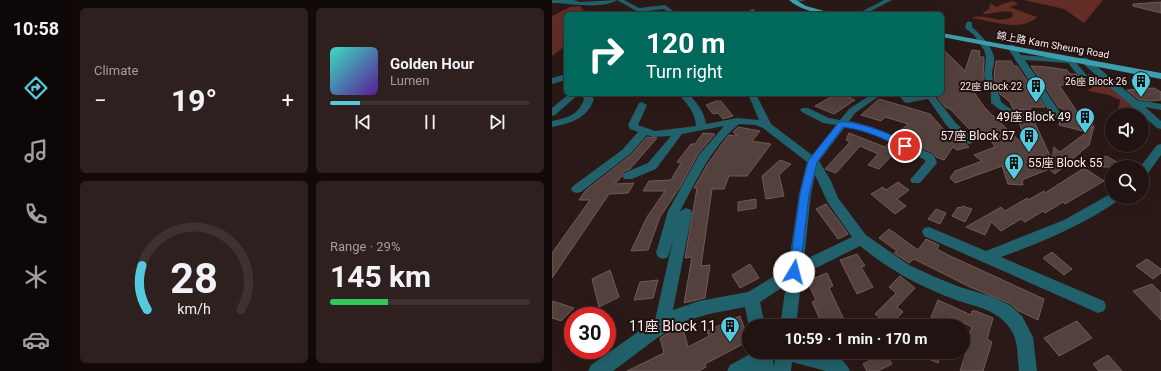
<!DOCTYPE html>
<html lang="en">
<head>
<meta charset="utf-8">
<style>
  :root { --surface:#201311; --page:#2d201f; --text:#f1f3f6; --muted:#a29e9f; --line:#3d3231; --accent:#54cadd }
  body { margin:0; font-family:Roboto,"Noto Sans TC",sans-serif; background:var(--page); color:var(--text); height:100vh; display:flex; flex-direction:column; font-size:15px; white-space:nowrap }
  * { box-sizing:border-box; margin:0 }
  p { font-size:13px; color:var(--muted) }
  .icon { flex:none; width:22px; height:22px; fill:none; stroke:currentColor; stroke-width:2; stroke-linecap:round; stroke-linejoin:round }
  .map { position:relative; flex:1; overflow:hidden }
  .sheet { display:flex; flex-direction:column; gap:8px; padding:8px; background:#120a09; width:480px }
  .sheet>* { flex:none }
  .banner { position:absolute; left:12px; top:12px; width:380px; height:84px; border-radius:6px; box-shadow:0 4px 16px #0002,0 0 0 1px var(--line); background:#00695c; color:#fff; overflow:hidden }
  .tools { position:absolute; left:553px; top:108px; display:grid; gap:8px }
  .tools a { display:grid; place-items:center; width:44px; height:44px; border-radius:50%; background:var(--surface); box-shadow:0 4px 16px #0002,0 0 0 1px var(--line); font-size:20px }
  .speed { position:absolute; left:12px; top:307px; display:flex; gap:8px; font-size:20px; font-weight:700; text-align:center }
  .speed>* { display:grid; place-content:center; width:52px; height:52px; border-radius:50%; background:var(--surface); box-shadow:0 4px 16px #0002,0 0 0 1px var(--line); line-height:1 }
  .speed .limit { border:6px solid #d22; background:#fff; color:#111 }
  .pin { position:absolute; display:grid; place-items:center; width:34px; height:34px; color:#fff; margin:-17px; border:2px solid #fff; border-radius:50%; box-shadow:0 1px 4px #0007 }
  .me { position:absolute; width:44px; margin:-22px; rotate:8deg; stroke-linejoin:round; filter:drop-shadow(0 0 3px #0008) }
  .turn { display:flex; align-items:center; gap:14px; height:84px; padding:0 16px; font-size:18px }
  .turn .icon { width:52px; height:52px; stroke-width:2.5 }
  .turn b { display:block; font-size:28px; line-height:34px }
  .big { font-size:30px; font-weight:700; line-height:1.1 }
  .sheet .card { flex:1; display:flex; flex-direction:column; justify-content:center; gap:6px; min-width:0; padding:0 14px; border-radius:6px; background:var(--page) }
  .sheet .dial { align-items:center; gap:0 }
  .dial svg { height:104px; overflow:visible; fill:none; stroke:var(--line); stroke-width:7; stroke-linecap:round; text-anchor:middle }
  .dial text { fill:var(--text); stroke:none }
  .song { display:flex; align-items:center; gap:12px }
  .cover { width:48px; height:48px; border-radius:6px; background:linear-gradient(135deg,hsl(170 70% 55%),hsl(270 70% 35%)) }
  .played { height:4px; border-radius:2px; background:linear-gradient(90deg,var(--accent) 15%,var(--line) 15%) }
  .keys { display:flex; justify-content:space-around; direction:ltr }
  .heat { display:flex; justify-content:space-between; align-items:center; font-size:22px; direction:ltr }
  .charge { height:6px; border-radius:3px; background:linear-gradient(90deg,#34c759 29%,var(--line) 0) }
  .sheet .tiles { flex:1; display:grid; gap:8px; grid-template-columns:repeat(2,1fr) }
  .trip { position:absolute; left:190px; top:319px; width:228px; height:40px; border-radius:20px; background:var(--surface); box-shadow:0 4px 16px #0002,0 0 0 1px var(--line); font-weight:700; line-height:40px; text-align:center }
  main { display:flex; flex:1; min-height:0 }
  .dock { display:flex; flex-direction:column; width:72px; justify-content:space-around; align-items:center; background:#0d0807; color:var(--muted) }
  .dock .icon { width:28px; height:28px }
  .dock .active { color:var(--accent) }
  .dock b { font-size:18px; color:var(--text) }
  .map>svg:first-child { display:block }
</style>
</head>
<body>
<main>
<nav class="dock">
<b>10:58</b>
<svg class="icon active" aria-label="directions" viewBox="0 0 24 24"><path d="M12 3l9 9-9 9-9-9zM9 14v-3h6M13 9l2 2-2 2"/></svg>
<svg class="icon" aria-label="music" viewBox="0 0 24 24"><path d="M9 18V5l10-2v13"/><circle cx="6" cy="18" r="3"/><circle cx="16" cy="16" r="3"/></svg>
<svg class="icon" aria-label="phone" viewBox="0 0 24 24"><path d="M5 4h4l2 5-3 2q2 4 5 5l2-3 5 2v4C11 20 4 13 5 4z"/></svg>
<svg class="icon" aria-label="climate" viewBox="0 0 24 24"><path d="M12 3v18M4 7l16 10M4 17L20 7"/></svg>
<svg class="icon" aria-label="car" viewBox="0 0 24 24"><path d="M5 17H2v-5l4-1 3-4h7l3 4 3 1v5h-3M9 17h6M6 11h13"/><circle cx="7" cy="17" r="2"/><circle cx="17" cy="17" r="2"/></svg>
</nav>
<section class="sheet">
<div class="tiles">
<div class="card"><p>Climate</p>
<div class="heat"><a>−</a><b class="big">19°</b><a>+</a></div>
</div>
<div class="card">
<div class="song"><i class="cover"></i><div><b>Golden Hour</b><p>Lumen</p></div></div>
<div class="played"></div>
<div class="keys"><svg class="icon" aria-label="previous" viewBox="0 0 24 24"><path d="M18 5L8 12l10 7zM5 5v14"/></svg><svg class="icon" aria-label="pause" viewBox="0 0 24 24"><path d="M8 5v14M16 5v14"/></svg><svg class="icon" aria-label="next" viewBox="0 0 24 24"><path d="M6 5l10 7-10 7zM19 5v14"/></svg></div>
</div>
<div class="card dial"><svg viewBox="0 0 100 80">
<path d="M14 69A42 42 0 1 1 86 69"/>
<path d="M14 69A42 42 0 0 1 10 35" stroke="#54cadd"/>
<text x="50" y="56" font-size="32" font-weight="700">28</text>
<text x="50" y="72" font-size="11">km/h</text>
</svg></div>
<div class="card"><p>Range · 29%</p><b class="big">145 km</b><div class="charge"></div></div>
</div>
</section>
<div class="map">
<svg width="609" height="371" viewBox="0 0 609 371">
  <rect width="100%" height="100%" fill="#2a1917"/>
  <g fill="#632d26">
    <path d="M472 0H551L532 23 512 9Z"/>
    <path d="M461 1 466 4 458 7 485 17C468 33 439 20 419 18 433 12 449 26 461 16L460 12C448 10 442 14 430 14L437 9 438 3 445 7 450 4Z"/>
    <path d="M28 6 34 14H14V45L0 56V16L18 7Z"/>
    <path d="M544 84 559 87 590 115 593 126 590 124V115H574L566 111 568 100 557 95 536 91Z"/>
  </g>
  <g fill="#54413e" stroke="#6f5b57">
    <path d="M609 2V13L581 6V4Z"/>
    <path d="M390 48 413 71 420 50 428 51 427 57H432V61L431 77 437 90 421 91 433 108 479 152 465 118 481 119 500 160 502 147 508 152 535 132 507 125 511 108H507L479 66 495 67 515 70 518 74H524L530 82 537 81 538 77 536 75 542 76 551 86 507 85 530 119 541 122 539 129 542 126 537 145 503 174 497 169 470 180 471 185 456 184 450 166 403 183 398 178 403 171 430 161 422 155 443 147 434 132 422 134 397 108H394L383 94H390Z"/>
    <path d="M444 61H459L462 66H465L493 107H478L479 109 477 110 461 109 458 102 448 94 443 81 442 75Z"/>
    <path d="M602 88 609 92V100L598 101 586 99 575 90Z"/>
    <path d="M284 94H290L303 100 282 114 263 106Z"/>
    <path d="M327 99 378 114 394 132 399 131 417 147 405 150 401 147 392 160 384 157 383 154 344 135 356 124 333 117 329 121 309 115Z"/>
    <path d="M164 101H169L181 116 171 119 166 113 161 114 154 105Z"/>
    <path d="M186 127 208 131 200 141 219 144 195 176H177L172 189H160L149 266 158 265 153 298 132 303 140 257 133 258 145 188H142L155 165 170 144 177 135 185 136 181 132Z"/>
    <path d="M151 133 163 134 146 154 128 187 108 217 96 250 79 251 95 217 113 191H91L97 181 119 180 129 163 125 162 139 144H143Z"/>
    <path d="M297 133 333 147 337 143 347 148 327 169 316 165 326 154 308 146 284 173 273 169 298 142 294 140Z"/>
    <path d="M95 137 105 138 78 169 71 172 69 177 63 184 82 183 76 193 57 194 0 278V253L38 200H27L34 190 79 155Z"/>
    <path d="M554 156 574 167H535Z"/>
    <path d="M228 160 239 164 227 175 232 196 214 199 210 176Z"/>
    <path d="M532 168 552 181 513 204 511 202 493 213 491 211 473 222 469 219 449 231 439 222 433 235 414 227 449 207 453 211 475 198 476 200 492 191 493 193Z"/>
    <path d="M346 182 357 190 345 199 354 206 343 214 319 194 331 187 334 190Z"/>
    <path d="M204 199V208L186 211V202Z"/>
    <path d="M274 204 286 220 296 234 286 239 264 209Z"/>
    <path d="M410 206 420 209 413 222 400 216 406 207 409 208Z"/>
    <path d="M384 209 394 213 388 224 376 219Z"/>
    <path d="M337 229 366 250 374 239 387 245 385 249 396 255 492 299 486 320 465 310 459 304 418 287 362 259 357 263 342 253 345 251 327 238Z"/>
    <path d="M500 252 520 269 512 275 491 258Z"/>
    <path d="M305 254 313 266 309 267 321 287 305 294 288 260Z"/>
    <path d="M595 259 609 269V273L601 279 584 266Z"/>
    <path d="M198 264 207 278 188 288 180 275Z"/>
    <path d="M58 270 67 297 47 307 40 279Z"/>
    <path d="M275 273 281 286 277 288 295 326H271L260 302 264 300 255 281Z"/>
    <path d="M348 276 363 288 345 307 351 312 337 326 323 314 344 293 337 287Z"/>
    <path d="M106 280 101 298 82 300 88 282Z"/>
    <path d="M600 284 609 293V320L581 291Z"/>
    <path d="M386 300 419 315 420 311H424L441 318 435 339 440 342 431 371H408L415 350 412 348 420 327 400 317 397 326 379 317Z"/>
    <path d="M0 301 13 305 22 308 9 321 0 318Z"/>
    <path d="M188 316 197 341 153 364 154 367 147 371H75L112 353 108 338 130 325 136 347 157 336 155 331Z"/>
    <path d="M525 321 540 338 507 356 492 338Z"/>
    <path d="M319 352H333L340 364 326 371H315L311 364 322 358Z"/>
    <path d="M361 352H389L386 363Z"/>
    <path d="M556 355 570 371H547L541 364Z"/>
  </g>
  <g fill="none" stroke-linecap="round" stroke-linejoin="round">
    <g fill="#21616b" fill-rule="evenodd">
      <path d="M0 0H22L28 2 65 0C50 10 17 3 0 3Z"/>
      <path d="M65 0H72L87 8 113 5 125 14H118L112 9 86 12Z"/>
      <path d="M239 0H254L241 3 239 2Z"/>
      <path d="M332 0H340L313 14H305Z"/>
      <path d="M201 9 203 10V12L191 14Z"/>
      <path d="M417 21 420 23V27C428 34 440 46 442 57 443 63 440 69 440 75 441 83 447 91 449 102L460 110 498 113 455 47 456 45H462L469 55 521 59 537 78 536 80H530L516 63 473 60 509 114 507 116 498 119 458 116 455 115 439 103V92L432 76 434 57 432 50 422 35 413 28 414 23Z"/>
      <path d="M529 58H535L585 100 609 104V110L593 107 609 121V129L605 128 529 62Z"/>
      <path d="M14 74V80L0 84V78Z"/>
      <path d="M17 94H27L3 115 0 116V108Z"/>
      <path d="M29 94H38L42 99C35 119 19 123 0 127V121C15 118 27 115 32 99Z"/>
      <path d="M127 94H136C145 102 152 111 154 124L185 118 207 120 196 94H204L219 124 260 155 284 125 271 123 250 112 248 110 250 108H256L277 118 288 120 297 109 320 94H330L303 113 297 121C327 126 355 143 382 155L385 163 368 183H360L358 180 373 162V160C347 147 321 131 293 127L267 161 279 181 286 198 314 235 357 265 383 277 408 287 438 296 458 305 470 316 481 337 485 371H467C465 357 467 339 457 327 444 310 426 307 407 301 395 297 384 292 373 287 349 276 328 262 308 246L250 275 244 326H228L234 285 208 302 213 326 197 327 193 307 157 314 133 321 105 338 61 371H36L39 365 103 320 121 240 116 257 111 259 106 257 104 253 116 211 147 155 172 126 130 134 104 169 80 179H72L70 176 72 173 96 163 119 136 102 137 95 135 78 154 29 192 25 193 21 192 19 189 21 186 70 150 86 132 78 129 76 125 87 103 90 102 95 105 86 125 103 131 144 126C143 111 135 105 127 94ZM187 124 203 125 211 128 255 162 247 194 236 268 196 292 147 301 121 310 140 213 139 210 134 208 128 211C145 180 159 147 187 124ZM263 175 276 203 300 237 252 260 259 194Z"/>
      <path d="M346 94H355L357 97 381 94 403 122 423 141 418 144 414 143 395 126 376 99 355 103 352 102Z"/>
      <path d="M609 144V155L594 176 590 177V167H588L605 145Z"/>
      <path d="M560 193V197H569L567 200C531 225 491 242 449 257L552 301 554 306 552 311 546 313 372 236 370 232 372 228 377 227 434 251 512 220Z"/>
      <path d="M202 352H220L222 367 224 352C247 352 287 344 298 371H274L240 362 239 371H175L178 365Z"/>
    </g>
    <g fill="#3c9fae" fill-rule="evenodd">
      <path d="M237 0H244L254 6 283 14C268 14 249 11 237 0Z"/>
      <path d="M390 33 609 73V79L390 37Z"/>
    </g>
  </g>
  <path fill="#1a73e8" stroke="#114b97" d="M287 122C302 120 347 135 357 146L353 149 351 148C331 138 313 130 291 127L265 162 257 194 248 272 246 275 242 277 238 275 237 272 248 194 256 161Z"/>
  <defs>
    <g id="building-pin" transform="scale(1)"><path d="M0 17L-7.5 6A9.5 9.5 0 1 1 7.5 6Z" fill="#54cadd" stroke="#20100e"/><path d="M-4-6H4V6H1V3H-1V6H-4ZM-2.5-4.3h1.7v1.8h-1.7ZM.8-4.3h1.7v1.8H.8ZM-2.5-1h1.7V.8h-1.7ZM.8-1h1.7V.8H.8Z" fill="#111"/></g>
  </defs>
  <g fill-rule="evenodd">
    <use href="#building-pin" x="589" y="81"/>
    <use href="#building-pin" x="484" y="86"/>
    <use href="#building-pin" x="533" y="117"/>
    <use href="#building-pin" x="477" y="136"/>
    <use href="#building-pin" x="462" y="163"/>
    <use href="#building-pin" x="178" y="326"/>
  </g>
  <g text-anchor="middle" dominant-baseline="central" stroke-width="4" stroke-linejoin="round" paint-order="stroke">
    <g font-size="10" fill="#f9edeb" stroke="#20100e">
      <text transform="translate(501 45) rotate(10)">錦上路 Kam Sheung Road</text>
    </g>
    <g font-size="10" fill="#f9edeb" stroke="#20100e" text-anchor="end">
      <text x="575" y="81">26座 Block 26</text>
      <text x="470" y="86">22座 Block 22</text>
    </g>
    <g font-size="12" fill="#f9edeb" stroke="#20100e" text-anchor="end">
      <text x="519" y="117">49座 Block 49</text>
      <text x="463" y="136">57座 Block 57</text>
      <text x="476" y="163" text-anchor="start">55座 Block 55</text>
    </g>
    <g font-size="14" fill="#f9edeb" stroke="#20100e" text-anchor="end">
      <text x="164" y="326">11座 Block 11</text>
    </g>
  </g>
</svg>
<div class="tools">
<a><svg class="icon" aria-label="sound" viewBox="0 0 24 24"><path d="M4 9h4l5-4v14l-5-4H4zM17 9q2 3 0 6"/></svg></a>
<a><svg class="icon" aria-label="search" viewBox="0 0 24 24"><circle cx="10" cy="10" r="6"/><path d="M15 15l6 6"/></svg></a>
</div>
<div class="speed"><div class="limit">30</div></div>
<div class="pin" style="left:353px;top:146px;background:#d93025"><svg class="icon" aria-label="arrive" viewBox="0 0 24 24"><path d="M6 21V4h12l-3 4 3 4H6"/></svg></div>
<svg class="me" style="left:242px;top:272px" viewBox="-20 -20 40 40"><circle r="19" fill="#fff"/><path d="M0-13L10 11 0 6-10 11z" fill="#1a73e8"/></svg>
<div class="trip">10:59 · 1 min · 170 m</div>
<div class="banner">
<div class="turn"><svg class="icon" aria-label="right" viewBox="0 0 24 24"><path d="M7 20v-9h11M14 6l5 5-5 5"/></svg><div><b>120 m</b>Turn right</div></div>
</div>
</div>
</main>
</body>
</html>
